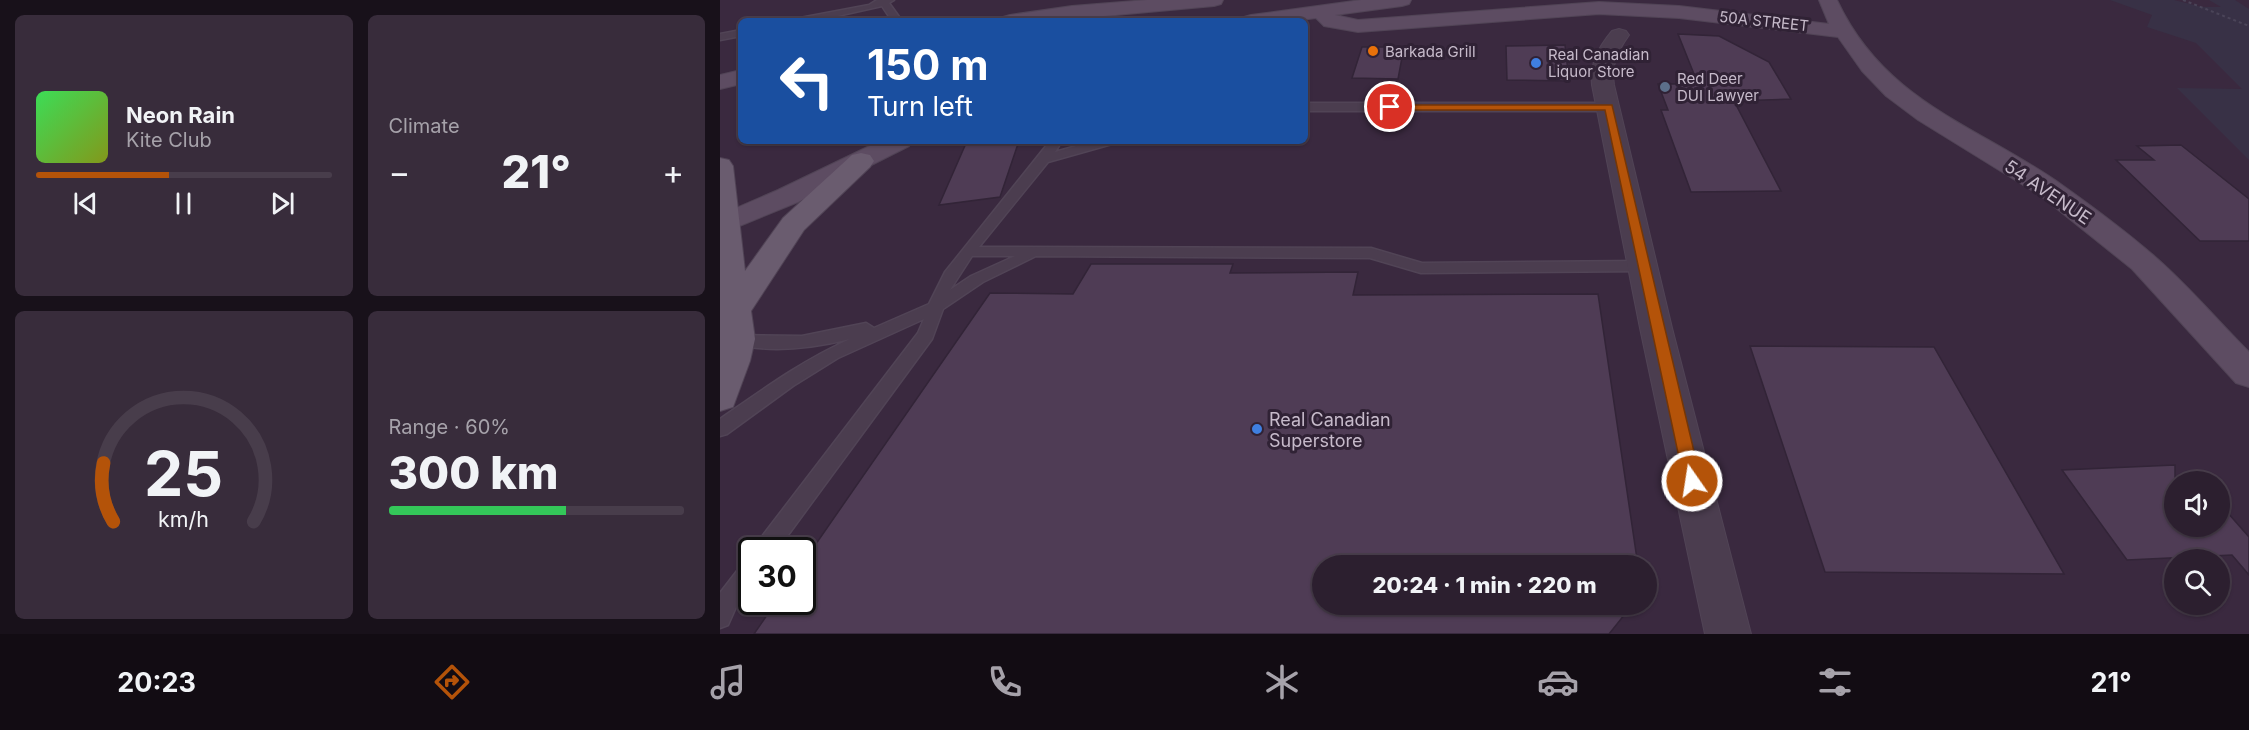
<!DOCTYPE html>
<html lang="en">
<head>
<meta charset="utf-8">
<style>
  :root { --surface:#2c1f2f; --page:#382c3b; --text:#f1f3f6; --muted:#a6a2aa; --line:#483d4b; --accent:#b45309 }
  body { margin:0; font-family:Inter,sans-serif; background:var(--page); color:var(--text); height:100vh; display:flex; flex-direction:column; font-size:22px; white-space:nowrap }
  * { box-sizing:border-box; margin:0 }
  p { font-size:20px; color:var(--muted) }
  .icon { flex:none; width:33px; height:33px; fill:none; stroke:currentColor; stroke-width:2; stroke-linecap:round; stroke-linejoin:round }
  .map { position:relative; flex:1; overflow:hidden }
  .details { display:flex; flex-direction:column; gap:15px; padding:15px; background:#18111a; width:720px }
  .details>* { flex:none }
  .guide { position:absolute; left:18px; top:18px; width:570px; height:126px; border-radius:9px; box-shadow:0 2px 4px #0004,0 0 0 2px var(--line); background:#1a4fa0; color:#fff; overflow:hidden }
  .controls { position:absolute; left:1444px; top:471px; display:grid; gap:12px }
  .controls a { display:grid; place-items:center; width:66px; height:66px; border-radius:50%; background:var(--surface); box-shadow:0 2px 4px #0004,0 0 0 2px var(--line); font-size:30px }
  .speed { position:absolute; left:18px; top:537px; display:flex; gap:12px; font-size:30px; font-weight:700; text-align:center }
  .speed>* { display:grid; place-content:center; width:78px; height:78px; border-radius:50%; background:var(--surface); box-shadow:0 2px 4px #0004,0 0 0 2px var(--line); line-height:1 }
  .speed .limit { border:3px solid #111; border-radius:9px; background:#fff; color:#111 }
  .pin { position:absolute; display:grid; place-items:center; width:51px; height:51px; color:#fff; margin:-26px; border:3px solid #fff; border-radius:50%; box-shadow:0 2px 6px #0007 }
  .me { position:absolute; width:66px; margin:-33px; rotate:347deg; stroke-linejoin:round; filter:drop-shadow(0 0 4px #0008) }
  .turn { display:flex; align-items:center; gap:21px; height:126px; padding:0 30px; font-size:27px }
  .turn .icon { width:78px; height:78px; stroke-width:2.5 }
  .turn b { display:block; font-size:42px; line-height:51px }
  .big { font-size:45px; font-weight:800; line-height:1.1 }
  .details .widget { flex:1; display:flex; flex-direction:column; justify-content:center; gap:9px; min-width:0; padding:0 21px; border-radius:9px; background:var(--page) }
  .details .dial { align-items:center; gap:0 }
  .dial svg { height:156px; overflow:visible; fill:none; stroke:var(--line); stroke-width:7; stroke-linecap:round; text-anchor:middle }
  .dial text { fill:var(--text); stroke:none }
  .song { display:flex; align-items:center; gap:18px }
  .cover { width:72px; height:72px; border-radius:9px; background:linear-gradient(135deg,hsl(130 70% 55%),hsl(70 70% 35%)) }
  .played { height:6px; border-radius:3px; background:linear-gradient(90deg,var(--accent) 45%,var(--line) 45%) }
  .keys { display:flex; justify-content:space-around; direction:ltr }
  .heat { display:flex; justify-content:space-between; align-items:center; font-size:33px; direction:ltr }
  .charge { height:9px; border-radius:4px; background:linear-gradient(90deg,#34c759 60%,var(--line) 0) }
  .details .tiles { flex:1; display:grid; gap:15px; grid-template-columns:repeat(2,1fr) }
  .trip { position:absolute; left:592px; top:555px; width:345px; height:60px; border-radius:30px; background:var(--surface); box-shadow:0 2px 4px #0004,0 0 0 2px var(--line); font-weight:800; line-height:60px; text-align:center }
  .tabs { display:flex; height:96px; justify-content:space-around; align-items:center; background:#120c13; color:var(--muted) }
  .tabs .icon { width:42px; height:42px }
  .tabs .current { color:var(--accent) }
  .tabs b { font-size:27px; color:var(--text) }
  main { display:flex; flex:1; min-height:0 }
  .map>svg:first-child { display:block }
</style>
</head>
<body>
<main>
<section class="details">
<div class="tiles">
<div class="widget">
<div class="song"><i class="cover"></i><div><b>Neon Rain</b><p>Kite Club</p></div></div>
<div class="played"></div>
<div class="keys"><svg class="icon" aria-label="previous" viewBox="0 0 24 24"><path d="M18 5L8 12l10 7zM5 5v14"/></svg><svg class="icon" aria-label="pause" viewBox="0 0 24 24"><path d="M8 5v14M16 5v14"/></svg><svg class="icon" aria-label="next" viewBox="0 0 24 24"><path d="M6 5l10 7-10 7zM19 5v14"/></svg></div>
</div>
<div class="widget"><p>Climate</p>
<div class="heat"><a>−</a><b class="big">21°</b><a>+</a></div>
</div>
<div class="widget dial"><svg viewBox="0 0 100 80">
<path d="M14 69A42 42 0 1 1 86 69"/>
<path d="M14 69A42 42 0 0 1 9 39" stroke="#b45309"/>
<text x="50" y="56" font-size="32" font-weight="700">25</text>
<text x="50" y="72" font-size="11">km/h</text>
</svg></div>
<div class="widget"><p>Range · 60%</p><b class="big">300 km</b><div class="charge"></div></div>
</div>
</section>
<div class="map">
<svg width="1529" height="634" viewBox="0 0 1529 634">
  <rect width="100%" height="100%" fill="#3a293f"/>
  <path fill="#383146" d="M1390 0H1454L1482 7H1501L1489 0H1515L1529 9V160L1457 88 1522 89 1476 43 1427 27 1432 15Z"/>
  <g fill="#4f3c55" stroke="#322437" stroke-width="1.5">
    <path d="M958 34 999 36 1049 62 1071 99 1014 101 1061 191 971 192 941 110H948L938 84H978Z"/>
    <path d="M845 45 849 81 787 80 786 46Z"/>
    <path d="M642 47H684L678 79 632 78Z"/>
    <path d="M247 141H299L280 197 219 205Z"/>
    <path d="M1461 145 1529 199V241H1480L1396 160H1434L1417 146Z"/>
    <path d="M371 264H513L510 273 638 272 633 295 878 294 918 566H603V604H913L889 634H34L56 602H82V564L270 293 353 294Z"/>
    <path d="M1030 346 1214 347 1344 574 1105 572Z"/>
    <path d="M1455 465V526H1500V504L1529 537V575L1512 555 1407 560 1342 470Z"/>
  </g>
  <g fill="none" stroke-linecap="round" stroke-linejoin="round">
    <g stroke="#514456" stroke-width="3">
      <g id="lane">
        <path d="M157 0H174L169 3 182 21H172L162 6 95 21H75L80 18 149 5Z"/>
        <path d="M21 30V36L0 40V34Z"/>
        <path d="M585 103H889L895 107 889 111H585Z"/>
        <path d="M330 141H342L335 152 374 141H394L392 144 328 162 259 247 651 248 702 263 924 261 932 266 924 271 701 273 650 258 316 256 263 282 223 309 212 339 57 550H34L37 543 198 333 204 319 118 358 73 386 7 434 0 436V419C42 390 83 360 130 339 93 348 49 354 12 343L10 339 12 335 82 336 146 323 154 328 209 304 225 272ZM252 256H295L251 276 230 290Z"/>
        <path d="M32 559V587L16 607 8 625 0 628V593L24 562Z"/>
      </g>
    </g>
    <g stroke="#514456" stroke-width="2">
      <path id="street" d="M899 29 906 31 909 35C897 52 891 64 894 85L952 328 1031 634H985L920 328 872 85C870 63 878 48 892 31Z"/>
    </g>
    <g stroke="#514456" stroke-width="2">
      <g id="secondary">
        <path d="M427 0H503L501 4 494 6 330 21H280L283 17 290 15 352 6Z"/>
        <path d="M641 0H691L689 4 682 6 615 15 638 20 879 2 959 6 1109 24 1099 0H1117C1165 103 1257 125 1342 185 1373 207 1404 230 1433 255 1467 284 1497 320 1529 352V387L1516 383 1412 269 1321 196 1198 120 1166 96 1142 71 1118 37 959 18 879 14 638 32 604 26 596 18 573 21H521L524 17 531 15Z"/>
        <path d="M21 70V84L0 89V75Z"/>
        <path d="M160 141H193L189 146 78 202 0 234V215L58 190Z"/>
      </g>
    </g>
    <g stroke="#514456" stroke-width="2">
      <path id="primary" d="M141 153 150 155 154 161 150 167 84 230 31 311 35 339 30 361 13 407 0 411V158L9 160 13 166 25 271 63 218 132 155Z"/>
    </g>
    <path stroke="#4a4458" stroke-width="2" stroke-dasharray="3 3" stroke-linecap="butt" d="M1463 0 1529 26"/>
    <use href="#lane" fill="#4b3d4f" fill-rule="evenodd"/>
    <use href="#street" fill="#4b3d4f" fill-rule="evenodd"/>
    <use href="#secondary" fill="#5d4c62" fill-rule="evenodd"/>
    <use href="#primary" fill="#6a5c6f" fill-rule="evenodd"/>
  </g>
  <path fill="#b45309" stroke="#753606" stroke-width="1.5" d="M666 105H892L981 481 978 486 972 488 966 486 964 481 885 110H670L666 109Z"/>
  <circle fill="#e8710a" stroke="#302235" stroke-width="2" cx="653" cy="51" r="6"/>
  <g fill="#3f7fe0" stroke="#302235" stroke-width="2">
    <circle cx="816" cy="63" r="6"/>
    <circle cx="537" cy="429" r="6"/>
  </g>
  <circle fill="#5c6f8a" stroke="#302235" stroke-width="2" cx="945" cy="87" r="6"/>
  <g text-anchor="middle" dominant-baseline="central" stroke-width="6" stroke-linejoin="round" paint-order="stroke">
    <g font-size="15" fill="#c6baca" stroke="#302235">
      <text transform="translate(1044 21) rotate(6)">50A STREET</text>
    </g>
    <g font-size="15" fill="#c6baca" stroke="#302235" text-anchor="start">
      <text x="665" y="51">Barkada Grill</text>
      <text x="828" y="54">Real Canadian<tspan x="828" dy="17">Liquor Store</tspan></text>
      <text x="957" y="78">Red Deer<tspan x="957" dy="17">DUI Lawyer</tspan></text>
    </g>
    <g font-size="18" fill="#c6baca" stroke="#302235">
      <text transform="translate(1328 192) rotate(34)">54 AVENUE</text>
    </g>
    <g font-size="18" fill="#c6baca" stroke="#302235" text-anchor="start">
      <text x="549" y="419">Real Canadian<tspan x="549" dy="21">Superstore</tspan></text>
    </g>
  </g>
</svg>
<div class="controls">
<a><svg class="icon" aria-label="sound" viewBox="0 0 24 24"><path d="M4 9h4l5-4v14l-5-4H4zM17 9q2 3 0 6"/></svg></a>
<a><svg class="icon" aria-label="search" viewBox="0 0 24 24"><circle cx="10" cy="10" r="6"/><path d="M15 15l6 6"/></svg></a>
</div>
<div class="speed"><div class="limit">30</div></div>
<div class="pin" style="left:670px;top:107px;background:#d93025"><svg class="icon" aria-label="arrive" viewBox="0 0 24 24"><path d="M6 21V4h12l-3 4 3 4H6"/></svg></div>
<svg class="me" style="left:972px;top:481px" viewBox="-20 -20 40 40"><circle r="17" fill="#b45309" stroke="#fff" stroke-width="3"/><path d="M0-11L8 9 0 5-8 9z" fill="#fff"/></svg>
<div class="trip">20:24 · 1 min · 220 m</div>
<div class="guide">
<div class="turn"><svg class="icon" aria-label="left" viewBox="0 0 24 24"><path d="M17 20v-9H6M10 6l-5 5 5 5"/></svg><div><b>150 m</b>Turn left</div></div>
</div>
</div>
</main>
<nav class="tabs">
<b>20:23</b>
<svg class="icon current" aria-label="directions" viewBox="0 0 24 24"><path d="M12 3l9 9-9 9-9-9zM9 14v-3h6M13 9l2 2-2 2"/></svg>
<svg class="icon" aria-label="music" viewBox="0 0 24 24"><path d="M9 18V5l10-2v13"/><circle cx="6" cy="18" r="3"/><circle cx="16" cy="16" r="3"/></svg>
<svg class="icon" aria-label="phone" viewBox="0 0 24 24"><path d="M5 4h4l2 5-3 2q2 4 5 5l2-3 5 2v4C11 20 4 13 5 4z"/></svg>
<svg class="icon" aria-label="climate" viewBox="0 0 24 24"><path d="M12 3v18M4 7l16 10M4 17L20 7"/></svg>
<svg class="icon" aria-label="car" viewBox="0 0 24 24"><path d="M5 17H2v-5l4-1 3-4h7l3 4 3 1v5h-3M9 17h6M6 11h13"/><circle cx="7" cy="17" r="2"/><circle cx="17" cy="17" r="2"/></svg>
<svg class="icon" aria-label="filters" viewBox="0 0 24 24"><path d="M4 7h16M4 17h16"/><circle cx="9" cy="7" r="2"/><circle cx="15" cy="17" r="2"/></svg>
<b>21°</b>
</nav>
</body>
</html>
